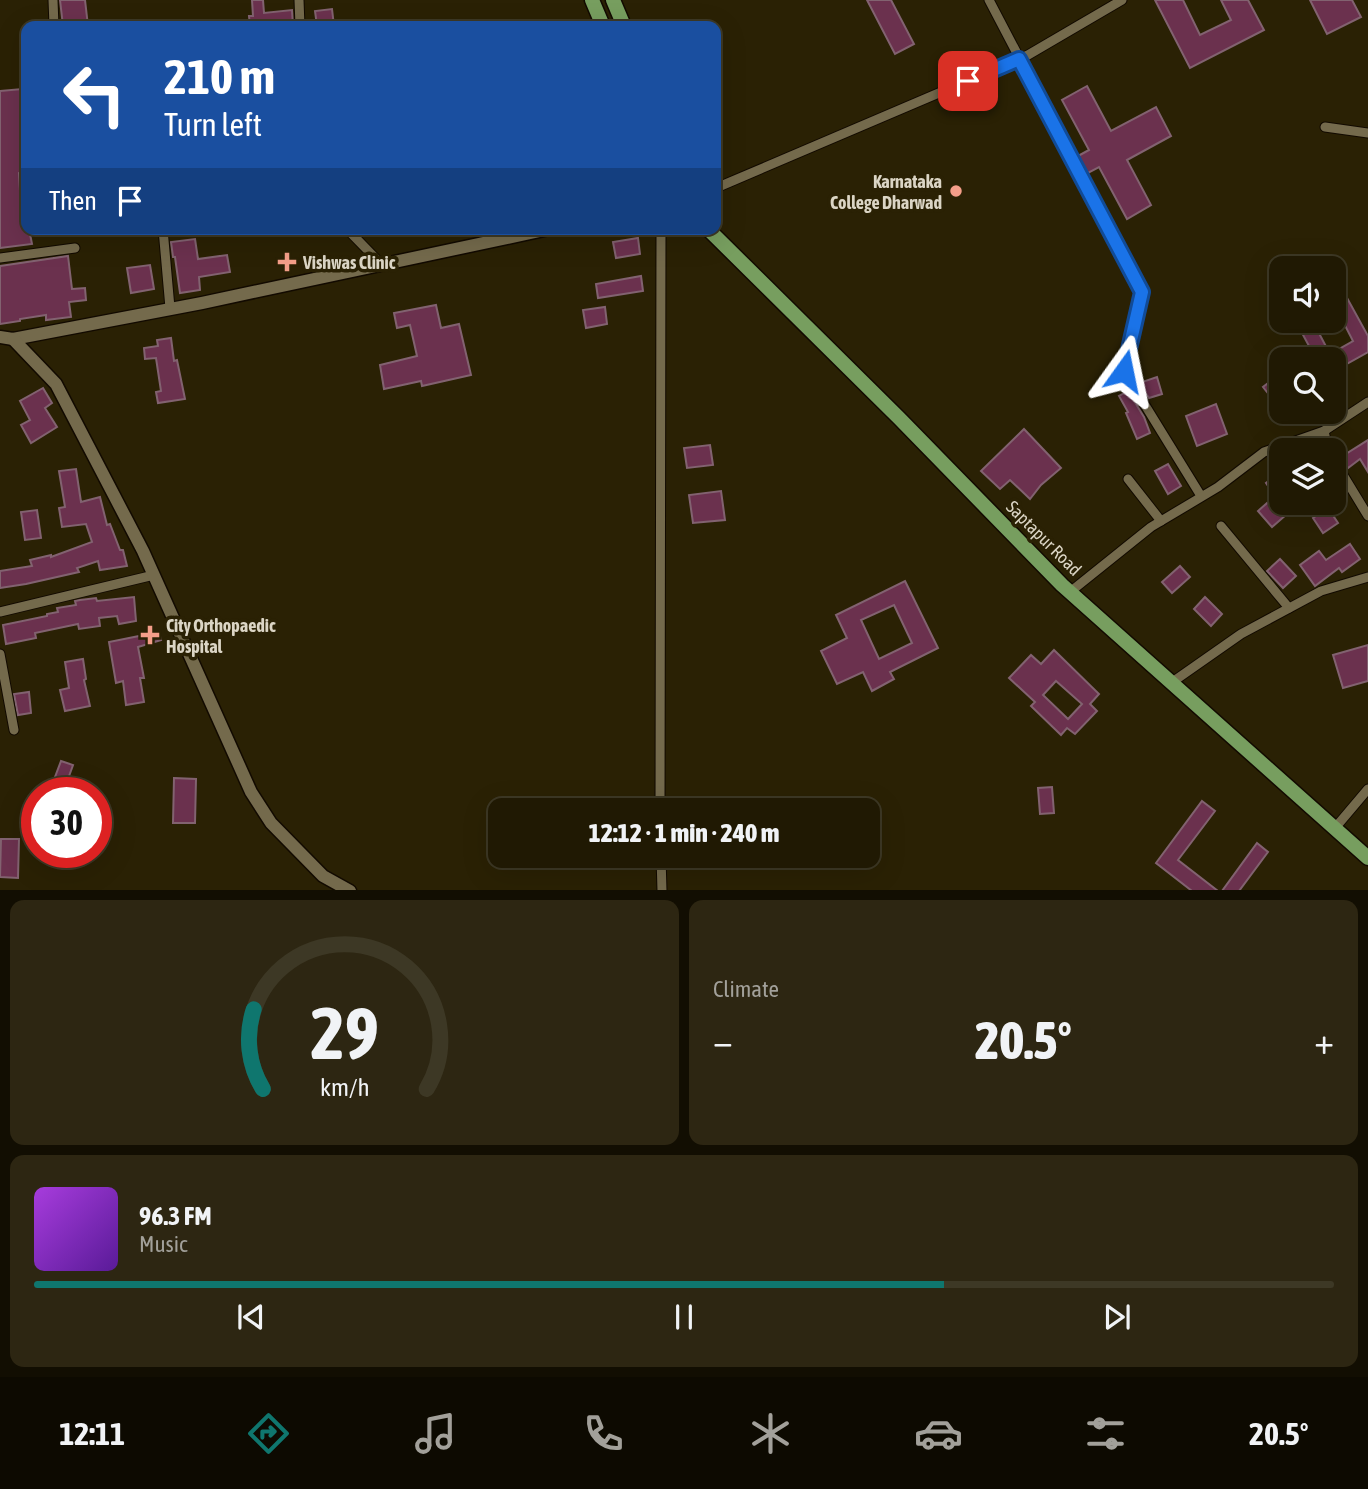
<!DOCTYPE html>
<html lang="en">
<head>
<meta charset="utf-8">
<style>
  :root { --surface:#201903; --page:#2d2612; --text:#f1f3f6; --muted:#a2a09a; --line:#3d3825; --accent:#0f766e }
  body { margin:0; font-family:"Asap Condensed",sans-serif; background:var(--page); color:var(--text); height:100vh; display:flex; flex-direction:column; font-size:26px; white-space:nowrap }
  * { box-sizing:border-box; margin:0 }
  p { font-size:23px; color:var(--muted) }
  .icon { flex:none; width:38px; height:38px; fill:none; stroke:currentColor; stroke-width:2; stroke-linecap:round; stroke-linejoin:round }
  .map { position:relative; height:890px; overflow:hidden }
  .panel { display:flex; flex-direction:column; gap:10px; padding:10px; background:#120e02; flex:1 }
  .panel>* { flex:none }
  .hud { position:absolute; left:21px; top:21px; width:700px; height:214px; border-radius:14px; box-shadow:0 7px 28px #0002,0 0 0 2px var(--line); background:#1a4fa0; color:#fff; overflow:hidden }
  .controls { position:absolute; left:1269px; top:256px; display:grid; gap:14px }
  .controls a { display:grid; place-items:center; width:77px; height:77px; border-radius:14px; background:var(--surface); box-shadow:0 7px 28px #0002,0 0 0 2px var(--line); font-size:35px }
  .speed { position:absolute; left:21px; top:777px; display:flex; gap:14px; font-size:35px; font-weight:700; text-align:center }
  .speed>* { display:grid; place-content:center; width:91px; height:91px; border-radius:50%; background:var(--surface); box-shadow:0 7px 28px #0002,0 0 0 2px var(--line); line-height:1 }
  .speed .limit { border:10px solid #d22; background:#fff; color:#111 }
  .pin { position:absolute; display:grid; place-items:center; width:60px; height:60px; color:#fff; margin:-30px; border-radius:14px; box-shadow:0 4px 10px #0006 }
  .me { position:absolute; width:77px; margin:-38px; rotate:12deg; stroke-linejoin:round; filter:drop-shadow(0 0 5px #0008) }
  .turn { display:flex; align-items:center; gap:24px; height:147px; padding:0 28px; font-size:32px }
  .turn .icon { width:91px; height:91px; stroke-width:2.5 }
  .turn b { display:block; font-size:49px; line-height:60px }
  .then { display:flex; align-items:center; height:66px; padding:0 28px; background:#0003; gap:14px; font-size:26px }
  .big { font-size:52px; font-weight:800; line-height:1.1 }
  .panel .widget { flex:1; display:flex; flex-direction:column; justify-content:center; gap:10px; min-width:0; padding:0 24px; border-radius:14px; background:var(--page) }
  .panel .dial { align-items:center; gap:0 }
  .dial svg { height:182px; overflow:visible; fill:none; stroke:var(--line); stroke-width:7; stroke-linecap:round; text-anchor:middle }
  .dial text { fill:var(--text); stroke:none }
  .song { display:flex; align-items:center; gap:21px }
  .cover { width:84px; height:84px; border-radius:10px; background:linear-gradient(135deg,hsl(280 70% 55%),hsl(270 70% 35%)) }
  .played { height:7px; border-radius:4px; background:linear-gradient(90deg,var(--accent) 70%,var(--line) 70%) }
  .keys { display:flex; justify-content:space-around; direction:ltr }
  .heat { display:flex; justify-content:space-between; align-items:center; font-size:38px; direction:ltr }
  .panel .tiles { flex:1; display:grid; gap:10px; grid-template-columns:1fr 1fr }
  .widget:last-child { grid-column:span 2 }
  .trip { position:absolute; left:488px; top:798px; width:392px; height:70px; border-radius:14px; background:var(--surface); box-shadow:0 7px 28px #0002,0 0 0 2px var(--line); font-weight:800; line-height:70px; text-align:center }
  .dock { display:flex; height:112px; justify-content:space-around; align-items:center; background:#0d0a01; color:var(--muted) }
  .dock .icon { width:49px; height:49px }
  .dock .on { color:var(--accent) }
  .dock b { font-size:32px; color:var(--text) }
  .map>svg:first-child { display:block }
</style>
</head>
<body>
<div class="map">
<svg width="1368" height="891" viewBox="0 0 1368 891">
  <rect width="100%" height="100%" fill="#2a2104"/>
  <g fill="#6b314e" stroke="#826270" stroke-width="2" fill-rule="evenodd">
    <path d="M60 0H85L88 26H63Z"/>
    <path d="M252 0H263L264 13 292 10 293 26H250L249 16H253Z"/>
    <path d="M867 0H891L914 44 895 54Z"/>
    <path d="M1155 0H1183L1200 35 1231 20 1221 0H1248L1264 30 1190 68Z"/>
    <path d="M1310 0H1352L1361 17 1327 34Z"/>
    <path d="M332 9 334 26H317L315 11Z"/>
    <path d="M1087 86 1111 131 1156 107 1171 136 1127 160 1151 205 1127 219 1099 167 1088 173 1078 156 1089 150 1062 100Z"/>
    <path d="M22 89 24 127H21L24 172 19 173 20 191H23L25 206H26V229H29L32 244 0 248V91Z"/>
    <path d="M638 238 640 254 616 258 613 242Z"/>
    <path d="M195 239 198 259 227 255 230 272 199 277 200 290 180 293 175 257H173L171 242Z"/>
    <path d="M68 256 72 289 85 288 86 300 69 302 71 317 46 320V315L20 319V321L0 324V266Z"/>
    <path d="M150 265 154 289 131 293 127 268Z"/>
    <path d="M641 276 643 291 598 298 596 284Z"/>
    <path d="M1341 287 1368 336V352L1334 371V359H1316L1295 320H1312L1330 354 1353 341 1334 304V292Z"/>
    <path d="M436 305 441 328 459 324 471 375 422 386 421 381 384 389 380 365 417 356 410 325 397 328 394 313Z"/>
    <path d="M605 307 607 324 586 328 583 310Z"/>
    <path d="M171 338 174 361 177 360 185 399 158 403 156 392 161 391 156 358 145 359 144 348 158 346 157 340Z"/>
    <path d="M1281 373V410L1263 387Z"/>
    <path d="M1157 377 1162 394 1149 398 1140 384 1142 382Z"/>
    <path d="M43 388 52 403 45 408 57 427 31 443 21 425 30 420 20 401Z"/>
    <path d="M1128 391 1144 417 1150 433 1137 439 1126 413 1128 412 1119 396Z"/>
    <path d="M1216 404 1227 434 1197 446 1186 416Z"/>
    <path d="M1024 429 1061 468 1041 485 1030 499 1010 480 1000 489 981 471Z"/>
    <path d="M1368 440V472L1360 459 1348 468 1341 457Z"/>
    <path d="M710 445 713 465 687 468 684 448Z"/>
    <path d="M1168 464 1181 486 1168 494 1155 471Z"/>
    <path d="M76 469 81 502 100 497 107 525 110 524 120 550H123L127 566 100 570 98 561 77 568 79 572 26 584 0 588V571L32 566 30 560 51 555V557L92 542 86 524 62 527 59 508 65 507 59 471Z"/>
    <path d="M1281 472V509L1286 515 1272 527 1258 511 1275 496 1266 483Z"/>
    <path d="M721 491 725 520 693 523 689 495Z"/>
    <path d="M1328 508 1338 523 1323 533 1313 518Z"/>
    <path d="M37 510 41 538 25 540 21 512Z"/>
    <path d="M1350 544 1360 559 1342 572 1339 568 1315 586 1300 565 1319 551 1326 560Z"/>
    <path d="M1280 559 1296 576 1283 588 1267 571Z"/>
    <path d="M1180 566 1190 577 1172 593 1162 582Z"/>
    <path d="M905 581 938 648 890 672 894 679 872 691 863 672 837 684 821 651 847 638 836 615ZM894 605 912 643 879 659 861 620Z"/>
    <path d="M134 597 136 621 119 624 117 616 99 618 100 626 79 629 78 624 35 633 36 638 6 644 3 625 47 616V614L58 612 57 608 76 605 75 601 80 600 96 598 97 601Z"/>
    <path d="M1205 597 1222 614 1211 626 1194 609Z"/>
    <path d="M159 632 161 640 138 647 144 678H140L144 702 126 705 123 681 116 683 109 642Z"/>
    <path d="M1368 645V681L1343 688 1333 655Z"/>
    <path d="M1054 650 1099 694 1090 704 1097 711 1075 734 1067 728 1061 735 1031 706 1035 702 1009 678 1031 655 1041 664ZM1056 681 1082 704 1068 719 1043 695Z"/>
    <path d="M83 659 86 679 84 680 90 706 65 711 60 690 69 688 65 662Z"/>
    <path d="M29 692 31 713 18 715 14 694Z"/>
    <path d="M61 761 73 765 64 790 52 785Z"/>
    <path d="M174 778 196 779 195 823H173Z"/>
    <path d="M1052 787 1054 813 1040 814 1038 788Z"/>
    <path d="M1202 801 1215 811 1178 860 1218 891H1192L1156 863Z"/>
    <path d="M1 839H19L18 878 0 877Z"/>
    <path d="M1257 843 1268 852 1239 891H1222Z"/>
  </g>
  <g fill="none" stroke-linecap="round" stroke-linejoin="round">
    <g stroke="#120a00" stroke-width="11">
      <g id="street">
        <path d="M53 0 54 26"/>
        <path d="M299 0 300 26"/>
        <path d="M989 0 1142 292 1124 371 1201 496"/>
        <path d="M1325 127 1368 133"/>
        <path d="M716 188 1028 55 1122 0"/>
        <path d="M163 229 170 308"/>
        <path d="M347 229 382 265"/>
        <path d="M0 258 75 248"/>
        <path d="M1324 431 1328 450"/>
        <path d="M1334 460 1368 516"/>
        <path d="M1128 479 1161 521"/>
        <path d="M1221 526 1289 608"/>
        <path d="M1070 592 1151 527 1218 487 1264 452 1324 431 1368 402"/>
        <path d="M0 612 154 575"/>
        <path d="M0 654 14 730"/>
        <path d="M1171 683 1241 634 1321 591 1368 577"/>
        <path d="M660 810 661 229"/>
        <path d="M1335 828 1368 789"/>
        <path d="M661 856 662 891"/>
      </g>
    </g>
    <g stroke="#120a00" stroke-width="15">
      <g id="secondary">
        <path d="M0 337 13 339 202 303 549 229"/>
        <path d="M13 339 56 384 143 551 251 792 271 823 323 876 350 891"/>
      </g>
    </g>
    <g stroke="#120a00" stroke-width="17">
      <g id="primary">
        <path d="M592 0 603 26"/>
        <path d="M613 0 624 26"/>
        <path d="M708 229 899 418 1062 585 1368 858"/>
      </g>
    </g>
    <use href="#street" stroke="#746a4c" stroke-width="9"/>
    <use href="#secondary" stroke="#746a4c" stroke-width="12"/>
    <use href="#primary" stroke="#779e5f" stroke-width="14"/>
  </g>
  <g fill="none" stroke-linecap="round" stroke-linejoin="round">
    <g stroke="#114b97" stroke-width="18">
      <path id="route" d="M968 81 1019 59 1142 292 1124 371"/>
    </g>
    <use href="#route" stroke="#1a73e8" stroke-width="12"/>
  </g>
  <g fill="#f49e89" stroke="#2a2104" stroke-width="2.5">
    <circle cx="956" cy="191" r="7"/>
    <path d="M283.5 251.5h7v7h7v7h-7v7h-7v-7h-7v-7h7z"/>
    <path d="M146.5 624.5h7v7h7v7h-7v7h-7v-7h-7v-7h7z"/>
  </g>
  <g text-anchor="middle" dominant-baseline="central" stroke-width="7" stroke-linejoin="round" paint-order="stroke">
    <g font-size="18" font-weight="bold" fill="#dbd5c5" stroke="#2a2104" text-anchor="start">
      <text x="942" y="181" text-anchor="end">Karnataka<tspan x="942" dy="21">College Dharwad</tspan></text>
      <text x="303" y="262">Vishwas Clinic</text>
      <text x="166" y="625">City Orthopaedic<tspan x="166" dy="21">Hospital</tspan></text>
    </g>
    <g font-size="18" fill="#dbd5c5" stroke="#2a2104">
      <text transform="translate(1044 538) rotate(45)">Saptapur Road</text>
    </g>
  </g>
</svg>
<div class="controls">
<a><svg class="icon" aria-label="sound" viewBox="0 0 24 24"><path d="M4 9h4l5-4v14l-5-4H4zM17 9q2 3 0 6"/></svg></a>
<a><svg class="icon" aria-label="search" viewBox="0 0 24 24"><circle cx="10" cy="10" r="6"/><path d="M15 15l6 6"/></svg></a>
<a><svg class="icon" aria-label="layers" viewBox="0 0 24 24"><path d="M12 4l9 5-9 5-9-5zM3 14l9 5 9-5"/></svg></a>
</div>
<div class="speed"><div class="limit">30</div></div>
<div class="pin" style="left:968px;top:81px;background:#d93025"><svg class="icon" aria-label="arrive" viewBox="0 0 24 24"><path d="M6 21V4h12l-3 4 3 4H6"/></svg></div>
<svg class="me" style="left:1124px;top:371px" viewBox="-20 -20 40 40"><path d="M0-17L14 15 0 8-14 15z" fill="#1a73e8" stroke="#fff" stroke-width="4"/></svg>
<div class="trip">12:12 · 1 min · 240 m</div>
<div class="hud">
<div class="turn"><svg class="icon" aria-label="left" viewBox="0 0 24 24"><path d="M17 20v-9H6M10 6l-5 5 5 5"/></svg><div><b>210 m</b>Turn left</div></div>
<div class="then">Then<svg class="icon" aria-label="arrive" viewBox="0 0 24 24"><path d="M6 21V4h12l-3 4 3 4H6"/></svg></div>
</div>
</div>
<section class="panel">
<div class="tiles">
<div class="widget dial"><svg viewBox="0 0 100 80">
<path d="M14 69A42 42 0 1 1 86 69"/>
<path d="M14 69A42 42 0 0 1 10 34" stroke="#0f766e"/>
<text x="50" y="56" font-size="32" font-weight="700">29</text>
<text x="50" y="72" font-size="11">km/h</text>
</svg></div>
<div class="widget"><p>Climate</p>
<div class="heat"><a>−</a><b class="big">20.5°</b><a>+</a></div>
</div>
<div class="widget">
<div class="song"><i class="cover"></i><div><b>96.3 FM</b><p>Music</p></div></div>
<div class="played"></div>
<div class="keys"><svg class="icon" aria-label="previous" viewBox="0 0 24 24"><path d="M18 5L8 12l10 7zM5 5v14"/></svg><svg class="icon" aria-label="pause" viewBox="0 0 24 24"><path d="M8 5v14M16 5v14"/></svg><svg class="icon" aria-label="next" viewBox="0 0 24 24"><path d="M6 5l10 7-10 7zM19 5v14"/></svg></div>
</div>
</div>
</section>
<nav class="dock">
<b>12:11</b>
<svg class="icon on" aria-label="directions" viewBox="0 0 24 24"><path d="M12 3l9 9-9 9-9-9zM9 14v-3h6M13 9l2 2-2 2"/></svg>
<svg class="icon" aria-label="music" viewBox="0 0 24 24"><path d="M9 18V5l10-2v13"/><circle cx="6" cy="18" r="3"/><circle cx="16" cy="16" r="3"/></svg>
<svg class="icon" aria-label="phone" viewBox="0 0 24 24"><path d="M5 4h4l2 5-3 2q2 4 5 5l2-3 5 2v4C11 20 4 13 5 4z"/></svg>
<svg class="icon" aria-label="climate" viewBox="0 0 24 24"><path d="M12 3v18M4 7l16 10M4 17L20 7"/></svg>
<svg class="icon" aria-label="car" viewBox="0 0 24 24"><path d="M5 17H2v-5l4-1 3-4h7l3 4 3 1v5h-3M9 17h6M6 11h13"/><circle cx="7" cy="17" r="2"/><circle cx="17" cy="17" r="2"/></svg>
<svg class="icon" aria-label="filters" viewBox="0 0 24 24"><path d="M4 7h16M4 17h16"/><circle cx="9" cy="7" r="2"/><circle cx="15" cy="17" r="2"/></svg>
<b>20.5°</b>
</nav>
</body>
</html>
